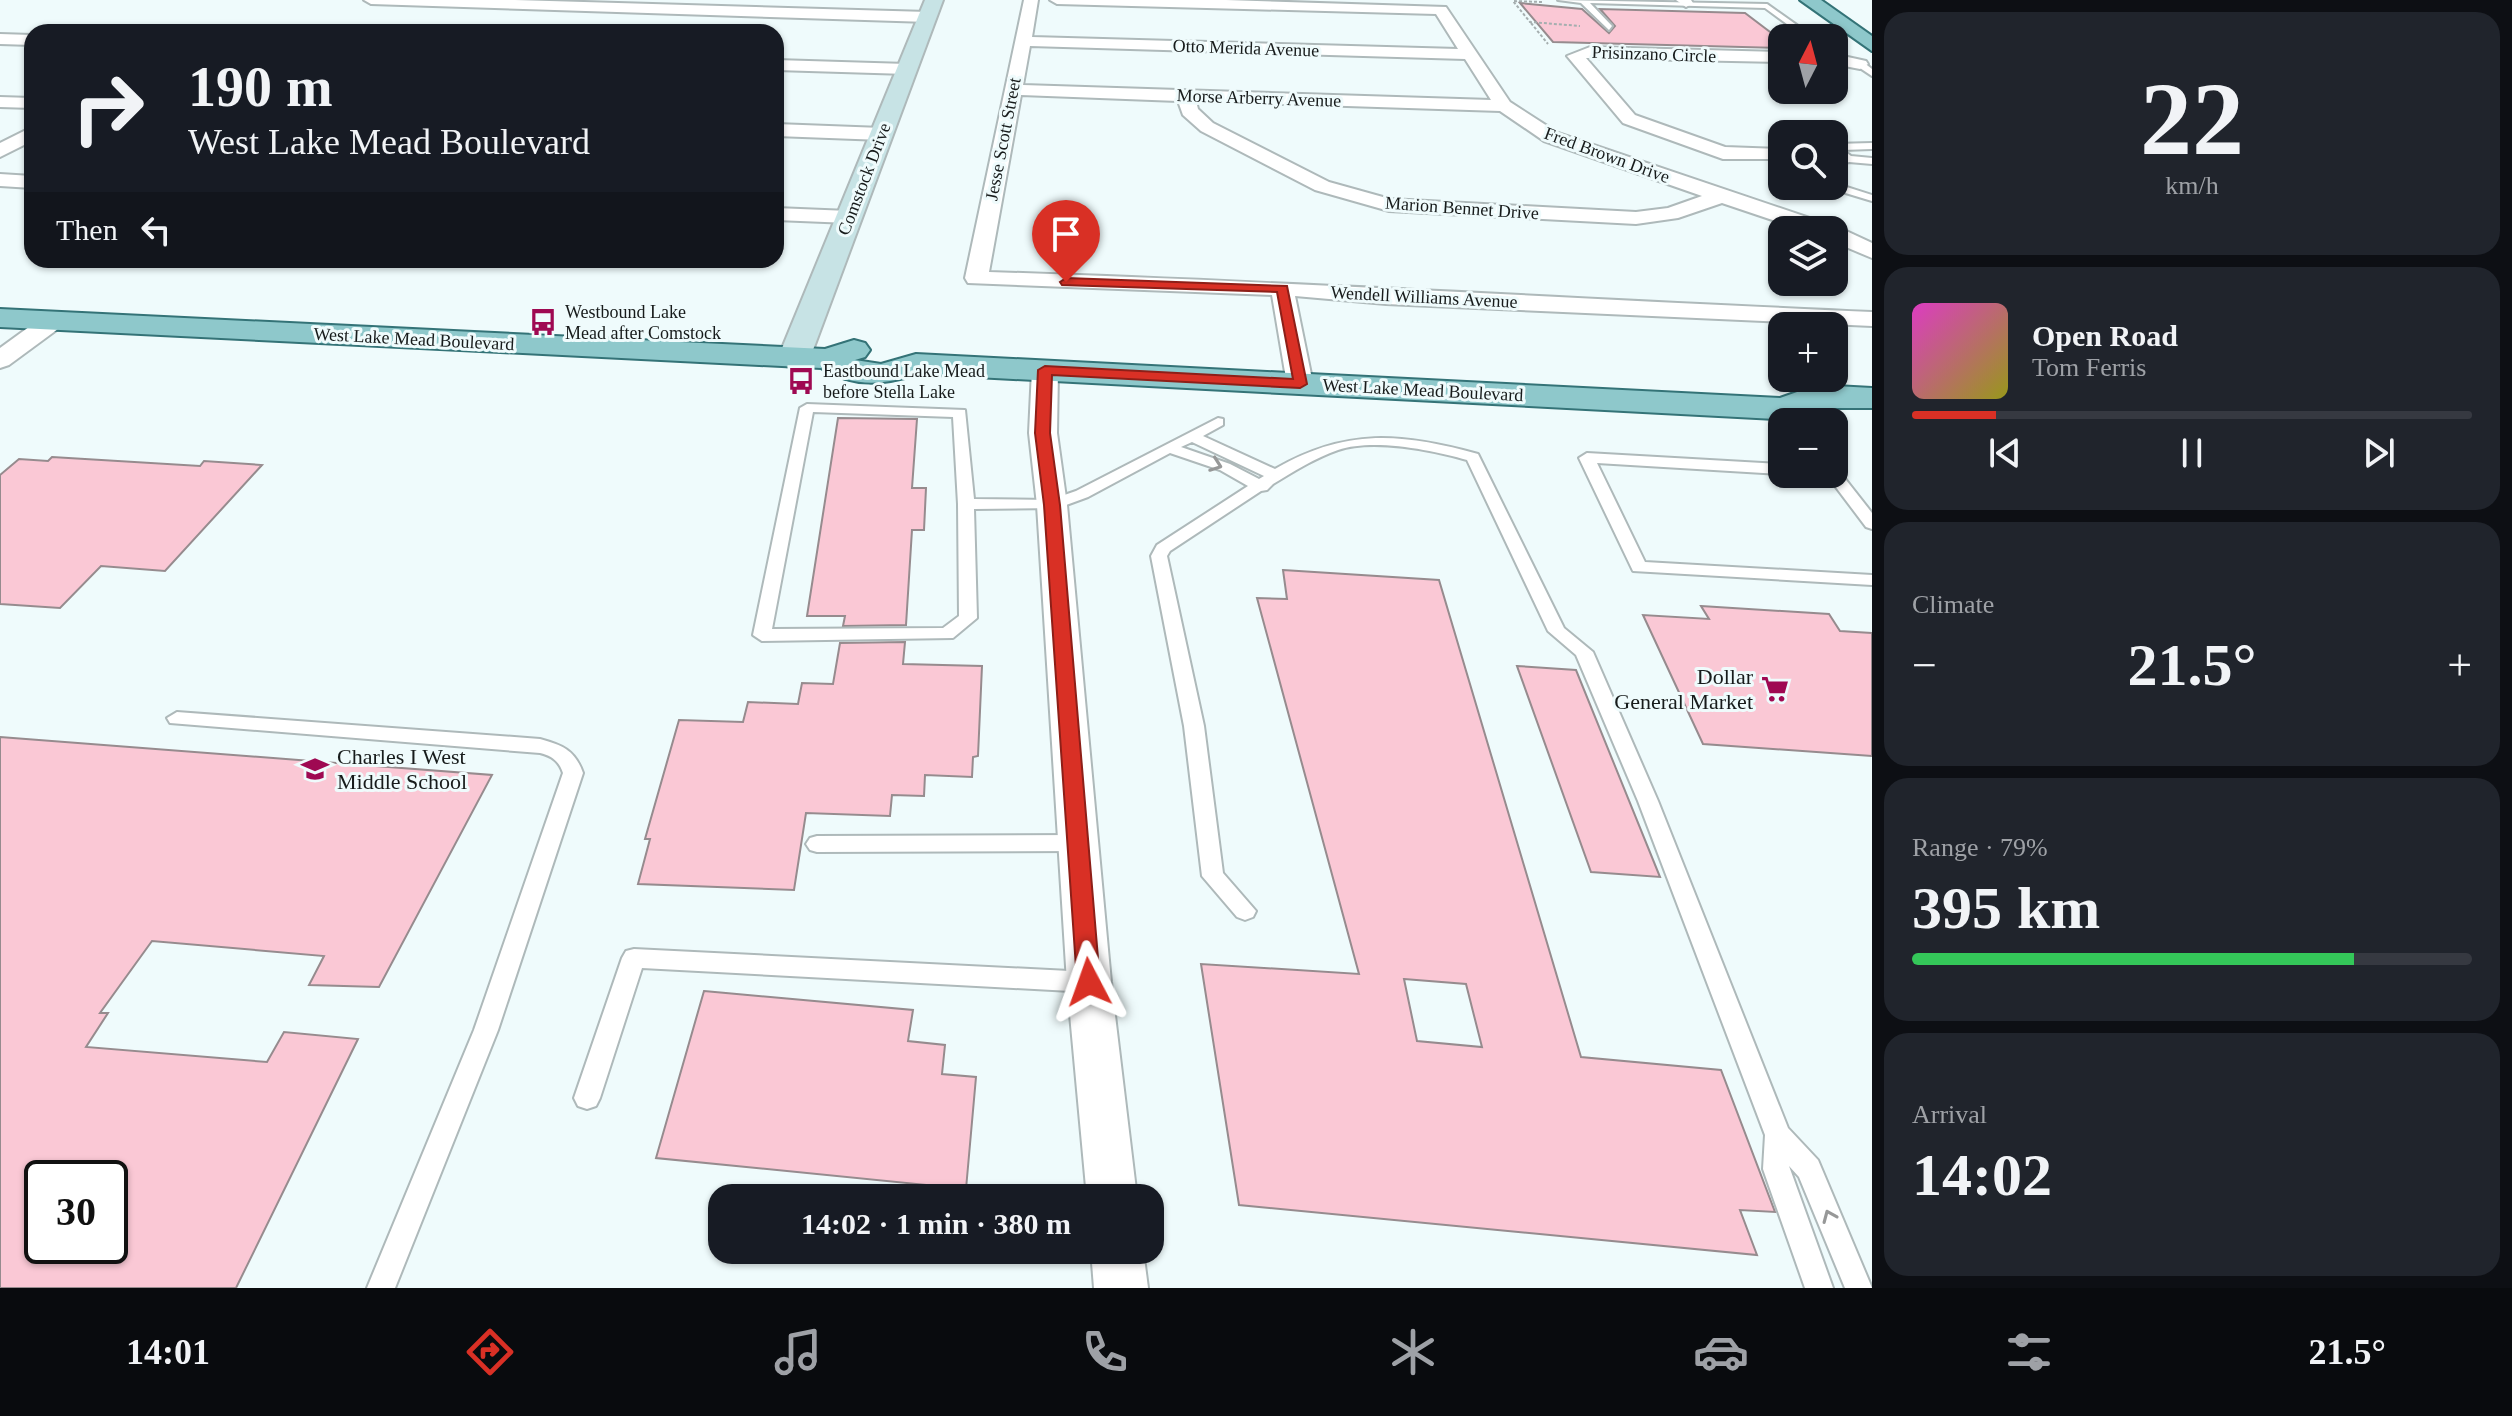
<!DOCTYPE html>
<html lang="en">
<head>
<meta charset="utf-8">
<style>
  :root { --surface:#171b24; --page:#20242c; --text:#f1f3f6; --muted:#9ea1a6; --line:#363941; --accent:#d93025 }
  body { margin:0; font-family:Georgia,serif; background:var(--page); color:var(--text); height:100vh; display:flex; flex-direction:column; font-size:30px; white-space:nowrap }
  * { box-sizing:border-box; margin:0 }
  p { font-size:26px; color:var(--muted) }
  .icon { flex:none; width:44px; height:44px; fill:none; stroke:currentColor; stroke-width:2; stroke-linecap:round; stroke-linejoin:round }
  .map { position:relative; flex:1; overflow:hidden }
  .panel { display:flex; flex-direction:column; gap:12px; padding:12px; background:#0d0f14; width:640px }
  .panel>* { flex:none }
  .guide { position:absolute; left:24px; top:24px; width:760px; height:244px; border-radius:24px; box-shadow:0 2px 6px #0004; background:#171b24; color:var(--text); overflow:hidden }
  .needle { width:52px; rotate:6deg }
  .controls { position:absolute; left:1768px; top:24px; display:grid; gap:16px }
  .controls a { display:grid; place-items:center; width:80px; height:80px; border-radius:16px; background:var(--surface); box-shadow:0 2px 6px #0004; font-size:40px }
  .speed { position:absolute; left:24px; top:1160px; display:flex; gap:16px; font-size:40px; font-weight:700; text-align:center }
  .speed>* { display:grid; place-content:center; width:104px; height:104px; border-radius:50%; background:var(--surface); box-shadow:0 2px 6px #0004; line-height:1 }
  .speed .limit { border:4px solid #111; border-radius:12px; background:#fff; color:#111 }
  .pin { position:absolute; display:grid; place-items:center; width:68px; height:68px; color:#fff; margin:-82px -34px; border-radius:50% 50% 50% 0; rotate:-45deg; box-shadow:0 0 8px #0007 }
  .pin .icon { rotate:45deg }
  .me { position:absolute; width:88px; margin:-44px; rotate:356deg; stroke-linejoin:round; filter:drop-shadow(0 0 6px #0008) }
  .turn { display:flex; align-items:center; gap:28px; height:168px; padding:0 32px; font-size:36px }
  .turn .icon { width:104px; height:104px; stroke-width:2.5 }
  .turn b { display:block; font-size:56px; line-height:68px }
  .then { display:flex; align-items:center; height:76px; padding:0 32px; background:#0003; gap:16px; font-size:30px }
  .big { font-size:60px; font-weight:700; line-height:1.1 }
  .panel .card { flex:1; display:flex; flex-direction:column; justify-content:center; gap:12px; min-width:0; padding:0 28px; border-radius:24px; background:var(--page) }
  .panel .dial { align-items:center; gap:0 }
  .dial b { font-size:104px; line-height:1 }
  .song { display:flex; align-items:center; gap:24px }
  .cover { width:96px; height:96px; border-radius:12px; background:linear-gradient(135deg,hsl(310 70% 55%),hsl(60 70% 35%)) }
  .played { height:8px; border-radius:4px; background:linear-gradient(90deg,var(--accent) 15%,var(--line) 15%) }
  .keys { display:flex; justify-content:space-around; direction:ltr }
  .heat { display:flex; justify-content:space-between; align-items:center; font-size:44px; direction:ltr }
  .charge { height:12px; border-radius:6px; background:linear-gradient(90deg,#34c759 79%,var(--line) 0) }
  .trip { position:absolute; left:708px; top:1184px; width:456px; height:80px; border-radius:24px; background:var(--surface); box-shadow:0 2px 6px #0004; font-weight:700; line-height:80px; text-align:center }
  .menu { display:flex; height:128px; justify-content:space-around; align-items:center; background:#090b0e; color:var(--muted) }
  .menu .icon { width:56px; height:56px }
  .menu .selected { color:var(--accent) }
  .menu b { font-size:36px; color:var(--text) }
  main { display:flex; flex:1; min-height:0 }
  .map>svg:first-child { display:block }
</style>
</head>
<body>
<main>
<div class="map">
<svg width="1872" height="1288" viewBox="0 0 1872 1288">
  <rect width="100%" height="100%" fill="#effbfc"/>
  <g fill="#fac8d5" stroke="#968b8e" stroke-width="2" fill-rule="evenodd">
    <path d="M1520 3 1582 9 1609 33 1615 26 1600 9 1745 13 1782 41V48L1553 42Z"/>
    <path d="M838 418 917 419 912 488H926L924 530H912L906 625 843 626 845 616H807Z"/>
    <path d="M52 457 200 466 204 461 262 465 165 571 101 566 60 608 0 604V475L19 459 48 461Z"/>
    <path d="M1283 570 1439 580 1581 1057 1721 1070 1775 1212 1740 1210 1757 1255 1239 1205 1201 964 1359 974 1257 598 1287 599ZM1404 979 1466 984 1482 1047 1417 1041Z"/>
    <path d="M1701 606 1829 614 1840 631 1872 633V756L1703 744 1643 615 1709 619Z"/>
    <path d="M905 642 903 664 982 666 978 756 973 757 972 777 925 775 924 796 892 795 890 816 806 813 794 890 638 884 650 839H645L679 720 743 722 748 702 798 704 802 683 833 684 840 643Z"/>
    <path d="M1517 666 1576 670 1660 877 1591 872Z"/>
    <path d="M0 737 492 775 379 987 309 985 324 956 152 941 100 1013H108L86 1047 267 1062 284 1032 358 1039 236 1288H0ZM42 1178H110V1246H42Z"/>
    <path d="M704 991 913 1010 908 1041 945 1045 942 1074 976 1077 966 1189 656 1158Z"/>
  </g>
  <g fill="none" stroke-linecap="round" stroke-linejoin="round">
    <g stroke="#aeb9ba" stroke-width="4">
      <g id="lane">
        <path d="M1558 0 1767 4 1815 38H1806L1765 8 1590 3 1612 26 1609 30 1581 3Z"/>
        <path d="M1857 62H1863L1872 69V76L1857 66Z"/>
        <path d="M1782 140V159L1769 150Z"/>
        <path d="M1872 143V149L1843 150 1851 156 1872 158V164L1849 162 1834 168V161L1841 158 1834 153V144Z"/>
        <path d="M1834 183 1872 195V201L1829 188 1828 186H1834Z"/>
        <path d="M807 404 965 410 974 499 1050 500 1076 491 1218 418 1223 419V425L1203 436 1275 469C1346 428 1401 433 1478 454L1564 628 1593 652 1658 801 1788 1128 1818 1160 1872 1288H1845L1799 1177 1789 1166 1833 1288H1805L1763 1169 1765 1135 1638 801 1576 655 1548 631 1467 460C1432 450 1373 438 1338 450 1315 458 1293 472 1273 484L1267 490 1261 491 1170 551 1167 556 1204 726 1223 873 1256 911 1253 917 1245 920 1237 917 1202 876 1184 726 1151 556 1157 545 1248 486 1220 470 1170 453 1088 497 1058 508 974 509 977 618 953 638 762 641 753 635 800 408ZM813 412 953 417 958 504 959 616 943 628 772 629ZM1192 442 1264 476 1259 479 1230 464 1181 447Z"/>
        <path d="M1587 453 1782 464V474L1597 463 1645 562 1872 575V585L1633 571 1579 458Z"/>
        <path d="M1834 469 1839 471 1872 513V529L1866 527 1826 474H1834Z"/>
        <path d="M177 712 540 739C562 745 575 750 583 773L498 1030 395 1288H367L474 1030 563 773C559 761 552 756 540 753L170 723 167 718Z"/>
        <path d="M1078 835 1085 837 1089 843 1085 849 1078 851 817 852 810 850 806 844 810 838 817 836Z"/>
        <path d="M634 949 1089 972 1097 975 1101 982 1097 989 1089 992 642 968 600 1098 596 1106 587 1109 578 1106 574 1098 622 958 626 951Z"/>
      </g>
    </g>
    <g stroke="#aeb9ba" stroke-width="4">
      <g id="street">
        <path d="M364 0H515L928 12 936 17 928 22 371 4Z"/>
        <path d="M1024 0H1038L1032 37 1458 49 1436 14 1057 4 1050 0H1226L1446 7 1510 102 1558 133 1842 229 1872 243V258L1834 242V230H1802L1722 203 1678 218 1636 224 1389 211 1315 190 1201 131 1183 115 1178 101 1021 95 989 272C1283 281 1577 299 1872 312V326L1386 304 1295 296 1313 384 1300 392 1287 384 1272 295 968 283 965 278ZM1030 46 1465 59 1491 100 1023 85ZM1196 101 1500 111 1544 141 1702 196 1668 208 1636 212 1390 199 1329 182 1213 123 1198 109Z"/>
        <path d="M1676 0H1691L1693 3 1686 7Z"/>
        <path d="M0 34 32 35V45L0 44Z"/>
        <path d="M1590 47 1782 52V62L1586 58 1635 115 1725 147 1782 149V159H1723L1623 123 1567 56Z"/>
        <path d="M1834 54 1866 61 1868 64 1860 69 1834 64Z"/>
        <path d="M776 60 907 64 915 69 907 74 776 70Z"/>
        <path d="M0 97 32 98V108L0 107Z"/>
        <path d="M776 124 882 128 891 134 882 140 776 136Z"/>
        <path d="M32 127V141L0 157V143Z"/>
        <path d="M0 174 32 176V188L0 186Z"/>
        <path d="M776 208 849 211 860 217 849 223 776 220Z"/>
        <path d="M53 314 62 316 65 321 62 326 9 365 0 368V348L44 316Z"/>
        <path d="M1045 362 1058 370 1057 433 1067 505 1111 982 1137 1198H1087L1067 982 1037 505 1029 433 1032 370Z"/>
        <path d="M1091 1250H1143L1148 1288H1094Z"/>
      </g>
    </g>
    <g stroke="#aeb9ba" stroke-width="4">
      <path id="secondary" d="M925 0H943L810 358 806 365 794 368 782 365 778 358Z"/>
    </g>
    <g stroke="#347377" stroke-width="4">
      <g id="primary">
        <path d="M1800 0H1821L1872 36V51Z"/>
        <path d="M0 309 825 349 854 340 865 343 870 350 865 357 855 360 881 364 916 354 1780 398 1817 385 1872 388V408H1817L1840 415 1846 422 1834 431V422L919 374C883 385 854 388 821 368L0 327Z"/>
      </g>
    </g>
    <g stroke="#a5aeaf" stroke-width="2" stroke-dasharray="3 2" stroke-linecap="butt">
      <path d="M1542 2 1513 1 1530 22 1580 26"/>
      <path d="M1531 23 1548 44"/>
    </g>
    <use href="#lane" fill="#fff" fill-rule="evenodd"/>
    <use href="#street" fill="#fff" fill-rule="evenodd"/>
    <use href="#secondary" fill="#c7e3e5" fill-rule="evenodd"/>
    <use href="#primary" fill="#8ec8cb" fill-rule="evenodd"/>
  </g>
  <defs><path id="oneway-chevron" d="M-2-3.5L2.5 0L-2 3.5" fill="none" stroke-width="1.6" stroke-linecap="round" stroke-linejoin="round" transform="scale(2)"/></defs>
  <g stroke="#979898">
    <use href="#oneway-chevron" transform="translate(1216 465) rotate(20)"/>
    <use href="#oneway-chevron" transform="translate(1829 1216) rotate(-113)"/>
  </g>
  <path fill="#d93025" stroke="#8d1f18" stroke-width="2" d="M1066 278 1287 286 1307 384 1300 388 1052 375 1050 433 1060 505 1100 982 1097 989 1089 992 1080 989 1077 982 1044 505 1035 433 1038 370 1045 366 1293 379 1277 292 1062 285 1060 282Z"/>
  <defs>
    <g id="bus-bare" transform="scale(2.16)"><path d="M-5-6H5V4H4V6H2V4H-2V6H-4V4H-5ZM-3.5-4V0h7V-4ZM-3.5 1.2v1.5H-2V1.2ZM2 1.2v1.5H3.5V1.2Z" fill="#9f0952" stroke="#effbfc" stroke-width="2.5" paint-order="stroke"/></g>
    <g id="supermarket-bare" transform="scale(2.16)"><path d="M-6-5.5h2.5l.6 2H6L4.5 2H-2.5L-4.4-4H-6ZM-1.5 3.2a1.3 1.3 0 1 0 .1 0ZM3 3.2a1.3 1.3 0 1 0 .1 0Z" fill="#9f0952" stroke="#effbfc" stroke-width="2.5" paint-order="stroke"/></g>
    <g id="school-bare" transform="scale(2.16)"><path d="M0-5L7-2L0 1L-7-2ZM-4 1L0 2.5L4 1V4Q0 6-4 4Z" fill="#9f0952" stroke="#effbfc" stroke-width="2.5" paint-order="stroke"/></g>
  </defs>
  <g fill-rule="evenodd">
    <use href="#bus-bare" x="543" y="322"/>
    <use href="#bus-bare" x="801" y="381"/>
    <use href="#supermarket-bare" x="1775" y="689"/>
    <use href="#school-bare" x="315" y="769"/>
  </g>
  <g text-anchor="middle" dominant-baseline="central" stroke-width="6" stroke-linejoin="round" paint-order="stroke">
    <g font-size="18" fill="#171b1b" stroke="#effbfc">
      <text transform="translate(1246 48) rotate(2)">Otto Merida Avenue</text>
      <text transform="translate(1654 54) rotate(2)">Prisinzano Circle</text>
      <text transform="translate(1259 98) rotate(2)">Morse Arberry Avenue</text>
      <text transform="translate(1003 139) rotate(-79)">Jesse Scott Street</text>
      <text transform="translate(1607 155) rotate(20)">Fred Brown Drive</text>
      <text transform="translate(864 179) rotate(-69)">Comstock Drive</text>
      <text transform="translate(1462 208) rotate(4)">Marion Bennet Drive</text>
      <text transform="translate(1424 297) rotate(3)">Wendell Williams Avenue</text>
      <text transform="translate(414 339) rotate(3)">West Lake Mead Boulevard</text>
      <text transform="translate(1423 390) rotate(3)">West Lake Mead Boulevard</text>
    </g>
    <g font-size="18" fill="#171b1b" stroke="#effbfc" text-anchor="start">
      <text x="565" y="312">Westbound Lake<tspan x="565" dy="21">Mead after Comstock</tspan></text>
      <text x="823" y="371">Eastbound Lake Mead<tspan x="823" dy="21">before Stella Lake</tspan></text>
    </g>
    <g font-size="22" fill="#171b1b" stroke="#effbfc" text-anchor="end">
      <text x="1753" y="676">Dollar<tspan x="1753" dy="25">General Market</tspan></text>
      <text x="337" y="756" text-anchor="start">Charles I West<tspan x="337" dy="25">Middle School</tspan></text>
    </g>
  </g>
</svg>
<div class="controls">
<a><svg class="needle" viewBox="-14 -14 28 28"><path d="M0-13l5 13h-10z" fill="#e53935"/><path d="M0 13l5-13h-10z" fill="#9ea1a6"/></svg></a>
<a><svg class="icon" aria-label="search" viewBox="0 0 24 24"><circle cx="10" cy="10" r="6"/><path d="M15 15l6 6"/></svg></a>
<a><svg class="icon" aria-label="layers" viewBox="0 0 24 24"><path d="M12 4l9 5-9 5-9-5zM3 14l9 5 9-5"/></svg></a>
<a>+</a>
<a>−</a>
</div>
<div class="speed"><div class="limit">30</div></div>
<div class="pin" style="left:1066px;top:282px;background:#d93025"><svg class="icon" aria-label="arrive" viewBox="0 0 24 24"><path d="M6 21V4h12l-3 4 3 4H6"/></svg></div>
<svg class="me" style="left:1089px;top:982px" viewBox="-20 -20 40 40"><path d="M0-17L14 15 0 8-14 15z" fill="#d93025" stroke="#fff" stroke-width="4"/></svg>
<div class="trip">14:02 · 1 min · 380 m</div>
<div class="guide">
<div class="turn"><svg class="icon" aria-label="right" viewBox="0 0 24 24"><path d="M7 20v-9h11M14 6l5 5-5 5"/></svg><div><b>190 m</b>West Lake Mead Boulevard</div></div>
<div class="then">Then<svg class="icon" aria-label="left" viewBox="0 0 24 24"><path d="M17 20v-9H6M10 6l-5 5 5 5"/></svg></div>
</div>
</div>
<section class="panel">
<div class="card dial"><b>22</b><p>km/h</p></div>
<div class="card">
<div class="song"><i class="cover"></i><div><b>Open Road</b><p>Tom Ferris</p></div></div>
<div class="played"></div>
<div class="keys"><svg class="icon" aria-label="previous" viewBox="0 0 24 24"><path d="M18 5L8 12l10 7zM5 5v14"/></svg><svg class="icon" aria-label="pause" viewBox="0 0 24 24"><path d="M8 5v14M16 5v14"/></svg><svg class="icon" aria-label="next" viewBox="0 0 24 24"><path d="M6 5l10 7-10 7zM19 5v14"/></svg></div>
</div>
<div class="card"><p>Climate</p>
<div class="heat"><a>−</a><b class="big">21.5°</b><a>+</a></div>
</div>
<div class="card"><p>Range · 79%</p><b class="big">395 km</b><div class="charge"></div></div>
<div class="card"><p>Arrival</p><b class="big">14:02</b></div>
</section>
</main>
<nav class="menu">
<b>14:01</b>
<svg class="icon selected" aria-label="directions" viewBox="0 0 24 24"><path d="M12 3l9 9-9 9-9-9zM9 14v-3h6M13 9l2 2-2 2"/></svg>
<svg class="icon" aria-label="music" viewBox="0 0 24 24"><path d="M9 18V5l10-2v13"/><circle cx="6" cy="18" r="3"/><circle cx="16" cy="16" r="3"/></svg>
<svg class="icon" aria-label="phone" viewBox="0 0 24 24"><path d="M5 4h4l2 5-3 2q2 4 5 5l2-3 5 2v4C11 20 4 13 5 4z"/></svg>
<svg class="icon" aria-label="climate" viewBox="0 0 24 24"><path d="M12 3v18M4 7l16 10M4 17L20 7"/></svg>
<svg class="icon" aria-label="car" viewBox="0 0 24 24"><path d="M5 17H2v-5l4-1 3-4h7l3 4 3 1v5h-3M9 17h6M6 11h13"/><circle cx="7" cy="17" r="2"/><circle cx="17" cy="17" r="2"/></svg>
<svg class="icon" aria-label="filters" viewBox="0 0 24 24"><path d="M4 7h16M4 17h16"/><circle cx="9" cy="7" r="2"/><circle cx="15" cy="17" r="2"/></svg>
<b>21.5°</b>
</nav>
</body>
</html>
